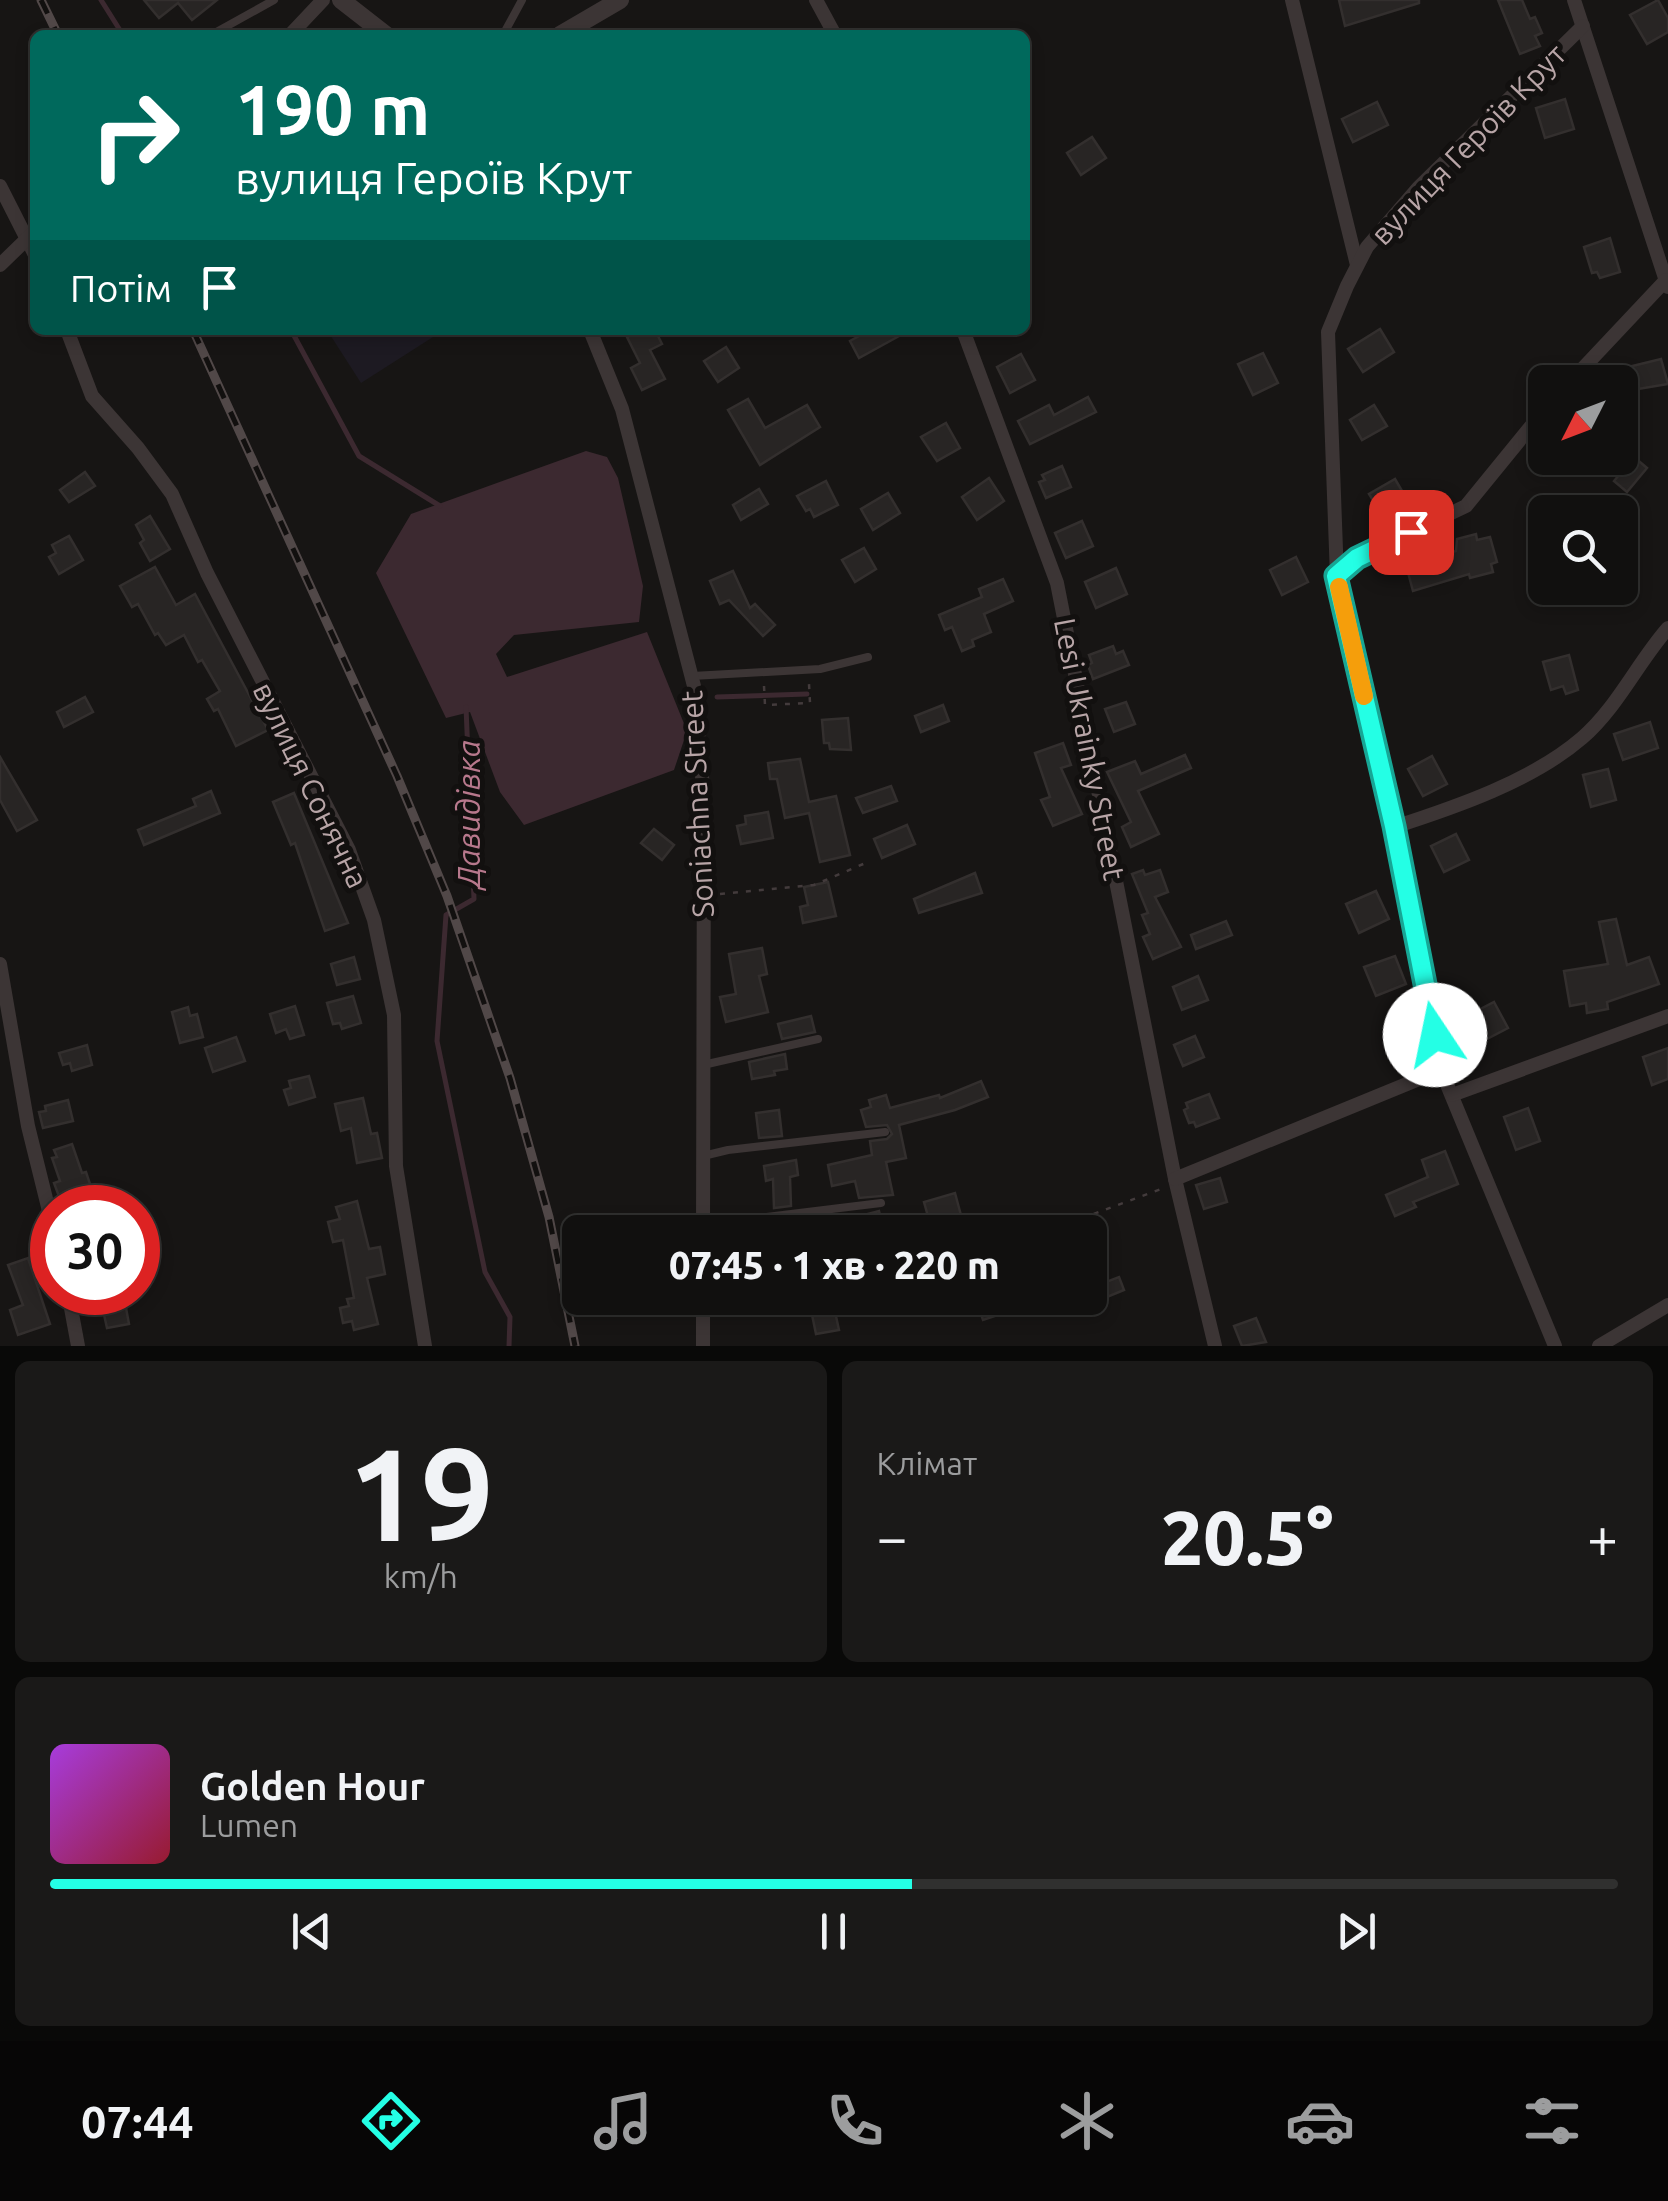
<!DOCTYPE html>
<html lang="uk">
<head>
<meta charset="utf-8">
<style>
  :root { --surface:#11100f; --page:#1a1918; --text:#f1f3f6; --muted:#9c9d9e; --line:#30302f; --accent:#24ffe5 }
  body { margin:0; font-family:Ubuntu,sans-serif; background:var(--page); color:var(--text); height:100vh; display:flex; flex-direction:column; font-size:38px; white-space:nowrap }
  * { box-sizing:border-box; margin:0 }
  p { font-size:32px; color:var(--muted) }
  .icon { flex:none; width:55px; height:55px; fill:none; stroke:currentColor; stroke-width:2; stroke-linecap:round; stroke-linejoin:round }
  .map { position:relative; height:1346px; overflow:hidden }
  .side { display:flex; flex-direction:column; gap:15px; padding:15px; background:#090908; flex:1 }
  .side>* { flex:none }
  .hud { position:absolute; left:30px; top:30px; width:1000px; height:305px; border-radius:15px; box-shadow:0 5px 15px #0003,0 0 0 2px var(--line); background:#00695c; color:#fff; overflow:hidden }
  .needle { width:65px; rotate:228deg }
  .buttons { position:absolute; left:1528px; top:365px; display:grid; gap:20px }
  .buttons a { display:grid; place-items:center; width:110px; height:110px; border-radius:15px; background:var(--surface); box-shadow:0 5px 15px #0003,0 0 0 2px var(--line); font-size:50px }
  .speed { position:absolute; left:30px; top:1185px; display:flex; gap:20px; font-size:50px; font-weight:700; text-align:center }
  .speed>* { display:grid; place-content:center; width:130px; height:130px; border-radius:50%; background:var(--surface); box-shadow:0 5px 15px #0003,0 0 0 2px var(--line); line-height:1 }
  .speed .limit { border:15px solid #d22; background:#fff; color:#111 }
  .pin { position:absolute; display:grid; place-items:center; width:85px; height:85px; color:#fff; margin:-42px; border-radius:20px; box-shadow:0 5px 15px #0006 }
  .me { position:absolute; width:110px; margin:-55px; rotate:349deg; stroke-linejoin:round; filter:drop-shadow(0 0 8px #0008) }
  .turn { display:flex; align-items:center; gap:35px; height:210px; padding:0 40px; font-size:45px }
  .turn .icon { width:130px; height:130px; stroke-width:2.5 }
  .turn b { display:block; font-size:70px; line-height:85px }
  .then { display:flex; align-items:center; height:95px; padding:0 40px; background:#0003; gap:20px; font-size:38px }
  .big { font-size:75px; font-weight:800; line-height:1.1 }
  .side .card { flex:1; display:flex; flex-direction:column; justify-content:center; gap:15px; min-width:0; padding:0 35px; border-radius:15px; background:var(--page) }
  .side .dial { align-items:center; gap:0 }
  .dial b { font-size:130px; line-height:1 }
  .song { display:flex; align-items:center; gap:30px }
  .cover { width:120px; height:120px; border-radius:15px; background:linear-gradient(135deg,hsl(280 70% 55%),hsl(350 70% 35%)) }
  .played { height:10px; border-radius:5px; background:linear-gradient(90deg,var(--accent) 55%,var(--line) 55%) }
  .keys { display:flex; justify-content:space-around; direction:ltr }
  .heat { display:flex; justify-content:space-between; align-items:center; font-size:55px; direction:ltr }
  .side .tiles { flex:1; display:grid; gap:15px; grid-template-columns:1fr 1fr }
  .card:last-child { grid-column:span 2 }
  .trip { position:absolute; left:562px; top:1215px; width:545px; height:100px; border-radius:15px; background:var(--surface); box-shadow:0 5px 15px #0003,0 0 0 2px var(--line); font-weight:800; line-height:100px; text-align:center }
  .dock { display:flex; height:160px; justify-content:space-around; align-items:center; background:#070606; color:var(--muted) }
  .dock .icon { width:70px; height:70px }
  .dock .active { color:var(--accent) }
  .dock b { font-size:45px; color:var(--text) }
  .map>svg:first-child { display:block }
</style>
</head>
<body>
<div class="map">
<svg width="1668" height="1346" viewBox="0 0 1668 1346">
  <rect width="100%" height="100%" fill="#171514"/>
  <path fill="#1d1a22" d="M327 330H444L361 383Z"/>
  <path fill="#3c2930" d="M586 451 607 457 618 478 643 586 639 622 514 635 496 654 507 677 647 632 687 731 674 770 524 825 500 792 470 712 446 718 376 573 411 514Z"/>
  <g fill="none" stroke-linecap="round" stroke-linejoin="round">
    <g stroke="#3c2930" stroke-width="5">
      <path d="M101 0 123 35"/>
      <path d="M291 330 359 456 440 506"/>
      <path d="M717 697 807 694"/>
      <path d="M466 707 474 899 446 915 437 1041 485 1272 510 1317 509 1346"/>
    </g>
  </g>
  <g fill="#282524" stroke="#332f2e" stroke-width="2.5">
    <path d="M144 0H217L192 20 178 3 159 18Z"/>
    <path d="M1339 0H1419V3L1345 26Z"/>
    <path d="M1498 0H1522L1530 19 1535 17 1542 33 1535 36 1540 46 1520 54Z"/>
    <path d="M1658 0 1668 18V32L1647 44 1630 15Z"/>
    <path d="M1565 99 1574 129 1545 138 1536 108Z"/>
    <path d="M1377 102 1388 125 1353 142 1342 119Z"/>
    <path d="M1092 137 1106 158 1081 175 1067 153Z"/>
    <path d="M1610 238 1620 272 1600 278 1597 272 1592 273 1584 247Z"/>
    <path d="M1380 329 1394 352 1363 372 1348 349Z"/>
    <path d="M642 330H655L662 344 650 350 665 379 642 390 631 368 640 363 627 337Z"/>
    <path d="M870 330H910L859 358 850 341Z"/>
    <path d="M726 347 739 368 718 382 704 361Z"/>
    <path d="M1263 353 1278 383 1253 395 1238 364Z"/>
    <path d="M1021 354 1035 380 1010 393 997 367Z"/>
    <path d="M1661 359 1668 384 1620 392V369Z"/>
    <path d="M1088 397 1096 412 1030 444 1018 421 1049 405 1054 415Z"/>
    <path d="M748 399 765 428 807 405 820 427 760 465 728 410Z"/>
    <path d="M1374 405 1387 426 1362 440 1350 420Z"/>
    <path d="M946 423 960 448 937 461 921 437Z"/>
    <path d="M1634 457 1647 468 1627 492 1614 481Z"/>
    <path d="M1062 466 1071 487 1046 498 1039 482 1045 480 1042 475Z"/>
    <path d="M85 472 95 486 69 502 60 490Z"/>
    <path d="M989 478 1004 501 977 520 962 497Z"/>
    <path d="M1395 479 1412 508 1387 523 1369 494Z"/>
    <path d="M826 481 838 505 814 517 810 509 806 511 797 496Z"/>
    <path d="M759 489 768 504 741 520 733 505Z"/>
    <path d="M888 493 900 513 873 530 861 509Z"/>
    <path d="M150 516 170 549 150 561 140 543 144 540 136 525Z"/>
    <path d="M1082 521 1093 546 1066 558 1055 533Z"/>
    <path d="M1476 534 1477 540 1490 537 1497 562 1491 564 1493 572 1470 578 1469 574 1413 591 1406 565 1456 551 1457 539Z"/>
    <path d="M69 536 83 560 59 574 49 557 56 553 52 545Z"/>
    <path d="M864 548 876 569 855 582 842 560Z"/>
    <path d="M1296 557 1308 582 1282 595 1270 570Z"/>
    <path d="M155 567 176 605 195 594 268 730 236 746 218 709 214 711 207 699 220 691 202 660 198 662 184 635 166 645 158 633 155 635 138 604 132 607 120 586Z"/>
    <path d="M1116 568 1127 594 1096 608 1085 582Z"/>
    <path d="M733 571 750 608 755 604 775 625 763 636 729 600 720 604 710 581Z"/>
    <path d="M1003 579 1013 601 984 614 991 632 972 640 974 646 962 651 952 627 945 630 939 615 982 597 979 589Z"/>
    <path d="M1113 646 1116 654 1123 651 1129 665 1093 679 1088 665 1092 663 1089 655Z"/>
    <path d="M1569 655 1578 690 1566 694 1563 686 1551 690 1543 662Z"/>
    <path d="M85 697 93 712 64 727 57 712Z"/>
    <path d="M1126 702 1135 724 1114 732 1105 709Z"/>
    <path d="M943 705 949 721 921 732 915 716Z"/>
    <path d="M848 718 851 750 830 749 829 743H824L822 720Z"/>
    <path d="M1650 722 1658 748 1623 760 1614 734Z"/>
    <path d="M1063 743 1071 765 1061 768 1082 814 1053 826 1041 800 1050 797 1035 753Z"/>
    <path d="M1185 755 1191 768 1138 791 1159 834 1131 847 1122 827 1131 822 1107 772 1135 761 1141 774Z"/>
    <path d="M1432 756 1447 784 1423 796 1408 769Z"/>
    <path d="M0 757 37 820 17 831 0 800Z"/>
    <path d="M800 759 809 802 836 796 850 855 820 862 809 813 785 818 777 779H770L768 763Z"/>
    <path d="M1608 769 1616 800 1591 807 1583 775Z"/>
    <path d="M891 786 897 801 863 813 856 798Z"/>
    <path d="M211 791 220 813 144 845 138 830 196 806 193 799Z"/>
    <path d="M294 793 348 923 325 931 295 843 291 845 273 802Z"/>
    <path d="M768 812 773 838 741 844 737 826 746 824 745 816Z"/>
    <path d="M907 825 915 844 882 858 874 839Z"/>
    <path d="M654 829 674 845 662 860 641 843Z"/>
    <path d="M1456 834 1469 860 1444 872 1431 846Z"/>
    <path d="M1143 870 1145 875 1160 870 1168 892 1155 897 1181 947 1153 959 1143 937 1150 934 1142 915 1148 913 1132 874Z"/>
    <path d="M975 873 982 893 919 913 914 899Z"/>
    <path d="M828 882 836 916 803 923 800 907 808 905 804 887Z"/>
    <path d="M1376 891 1389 919 1359 933 1346 904Z"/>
    <path d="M1616 919 1627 965 1649 957 1659 984 1607 1002 1608 1009 1587 1013 1586 1003 1570 1006 1564 971 1608 964 1599 922Z"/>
    <path d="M1226 921 1232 935 1196 949 1191 935Z"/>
    <path d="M762 948 767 974 759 976 768 1012 726 1022 720 997 736 994 729 954Z"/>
    <path d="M1395 956 1406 984 1376 996 1364 967Z"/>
    <path d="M354 957 360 979 337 985 331 964Z"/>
    <path d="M1198 976 1208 1000 1182 1010 1173 987Z"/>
    <path d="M353 996 361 1023 342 1029 340 1023 333 1024 327 1003Z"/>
    <path d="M1494 1002 1508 1028 1483 1041 1469 1015Z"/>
    <path d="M295 1006 304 1035 290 1039 286 1029 276 1033 270 1014Z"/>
    <path d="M188 1007 190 1016 197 1014 203 1037 180 1043 172 1012Z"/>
    <path d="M811 1016 815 1032 782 1039 778 1024Z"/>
    <path d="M1195 1036 1204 1057 1183 1066 1174 1045Z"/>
    <path d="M236 1037 245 1061 213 1072 205 1048Z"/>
    <path d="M87 1045 92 1065 72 1071 70 1063 63 1065 59 1053Z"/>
    <path d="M1668 1048V1079L1652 1085 1643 1057Z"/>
    <path d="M785 1054 787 1069 774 1071 775 1075 752 1079 749 1062Z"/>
    <path d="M309 1076 315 1097 289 1105 284 1090 291 1088 289 1081Z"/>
    <path d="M981 1081 988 1097 955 1110 899 1125 906 1158 886 1162 893 1195 859 1198 855 1181 832 1186 828 1165 872 1155 870 1141 887 1139 892 1134 887 1125 866 1127 861 1110 871 1107 869 1100 886 1095 890 1108 939 1095 940 1098Z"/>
    <path d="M1209 1094 1219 1118 1196 1127 1194 1122 1189 1123 1184 1110 1188 1108 1186 1103Z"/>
    <path d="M363 1098 371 1134 377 1133 382 1158 357 1163 351 1128 341 1131 335 1104Z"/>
    <path d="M68 1100 73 1121 43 1128 39 1112 46 1111 45 1106Z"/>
    <path d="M1528 1108 1540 1141 1516 1150 1504 1117Z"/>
    <path d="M779 1110 782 1136 759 1138 756 1113Z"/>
    <path d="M72 1144 82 1173 86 1172 94 1196 72 1204 69 1196 60 1199 54 1183 60 1181 52 1158 57 1157 54 1150Z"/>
    <path d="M1445 1151 1458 1184 1413 1202 1416 1207 1395 1216 1386 1195 1428 1177 1422 1160Z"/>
    <path d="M796 1160 798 1175 790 1177 791 1206 774 1208 773 1179 766 1181 764 1166Z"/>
    <path d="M1220 1178 1227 1202 1204 1209 1196 1185Z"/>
    <path d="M955 1193 962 1219 931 1227 924 1202Z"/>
    <path d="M357 1201 369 1249 380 1247 385 1274 367 1278 378 1324 354 1330 352 1321 343 1323 340 1308 349 1306 347 1299 354 1298 343 1240 333 1242 328 1222 340 1219 336 1207Z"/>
    <path d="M879 1211 884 1232H852L849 1219Z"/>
    <path d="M28 1258 50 1324 18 1335 10 1310 23 1305 8 1265Z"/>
    <path d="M1119 1277 1124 1290 1090 1304V1288Z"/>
    <path d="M99 1292H123L129 1324 107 1328Z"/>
    <path d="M832 1298 839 1330 816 1334 809 1300Z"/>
    <path d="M986 1298H1006L1010 1311 983 1320 976 1300Z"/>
    <path d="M1256 1318 1266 1342 1242 1346 1234 1326Z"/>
  </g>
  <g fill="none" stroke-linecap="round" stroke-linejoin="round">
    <g stroke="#433b3c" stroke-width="2.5" stroke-dasharray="5 8" stroke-linecap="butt">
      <path d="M764 686 765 705 810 703 809 684"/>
      <path d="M720 894 814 885 868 862"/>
      <path d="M1045 1232 1161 1189"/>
      <path d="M719 1309 791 1298"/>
    </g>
    <g stroke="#3c3535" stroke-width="8">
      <path d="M211 35 274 0"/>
      <path d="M503 35 522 0"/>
      <path d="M692 676 820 669 868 657"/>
      <path d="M703 1065 818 1039"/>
      <path d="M703 1156 728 1150 885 1132"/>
      <path d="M703 1220 758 1218 881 1203"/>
    </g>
    <g stroke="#3c3535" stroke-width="14">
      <path d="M816 0 835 35"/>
      <path d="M1292 0 1357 265"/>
      <path d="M1574 0 1668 287"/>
      <path d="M290 35 323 0"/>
      <path d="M0 186 35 255"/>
      <path d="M0 265 35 231"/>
      <path d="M67 330 92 396 138 448 172 494 207 573 349 850 374 920 394 1015 396 1166 425 1346"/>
      <path d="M590 330 622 409 694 686 704 799 703 1232"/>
      <path d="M963 330 1057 583 1175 1179 1215 1346"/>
      <path d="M1570 382 1666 280"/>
      <path d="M1545 409 1466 506 1357 558 1337 577 1394 827 1441 1070 1555 1346"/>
      <path d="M1337 577 1328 332 1347 286 1367 247 1418 188 1583 26"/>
      <path d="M1394 827C1456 807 1532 781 1582 738 1617 708 1638 662 1668 628"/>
      <path d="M0 964 28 1126 52 1223"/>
      <path d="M1452 1095 1668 1016"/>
      <path d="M1175 1179 1441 1070"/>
      <path d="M68 1292 78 1346"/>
      <path d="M703 1346V1298"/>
      <path d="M1599 1346 1668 1305"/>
    </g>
    <g stroke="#3c3535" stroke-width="18">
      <path d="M341 0 386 35"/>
      <path d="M560 35 620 0"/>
    </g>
    <g stroke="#514848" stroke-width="9">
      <g id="rail">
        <path d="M41 0 58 35"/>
        <path d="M193 330 397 776 447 896 510 1078 549 1217 575 1346"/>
      </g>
    </g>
    <use href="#rail" stroke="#12100f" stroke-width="5" stroke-dasharray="15" stroke-linecap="butt"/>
  </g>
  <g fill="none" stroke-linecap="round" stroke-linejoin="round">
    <g stroke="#17a695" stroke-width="25">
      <path id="route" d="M1411 532 1357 558 1336 576 1394 826 1435 1035"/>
    </g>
    <use href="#route" stroke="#24ffe5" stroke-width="18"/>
    <path stroke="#f59e0b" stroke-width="18" d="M1339 587 1364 696"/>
  </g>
  <g text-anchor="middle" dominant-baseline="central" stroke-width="10" stroke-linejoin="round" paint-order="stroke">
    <g font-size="30" fill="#b8a5a7" stroke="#12100f">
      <text transform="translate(1468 144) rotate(-46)">вулиця Героїв Крут</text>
      <text transform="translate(1090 749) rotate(79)">Lesi Ukrainky Street</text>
      <text transform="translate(311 785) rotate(64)">вулиця Сонячна</text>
      <text transform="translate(697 804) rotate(-93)">Soniachna Street</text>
    </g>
    <g font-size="32" font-style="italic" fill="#b7788c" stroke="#12100f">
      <text transform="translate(468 814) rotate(-90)">Давидівка</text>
    </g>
  </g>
</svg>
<div class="buttons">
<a><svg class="needle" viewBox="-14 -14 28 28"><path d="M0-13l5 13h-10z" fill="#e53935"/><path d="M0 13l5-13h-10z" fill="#9c9d9e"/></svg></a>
<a><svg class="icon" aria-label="search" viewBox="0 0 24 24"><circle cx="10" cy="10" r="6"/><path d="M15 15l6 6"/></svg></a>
</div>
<div class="speed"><div class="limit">30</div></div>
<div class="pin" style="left:1411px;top:532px;background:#d93025"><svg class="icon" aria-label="arrive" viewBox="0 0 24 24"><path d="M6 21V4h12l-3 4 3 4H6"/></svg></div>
<svg class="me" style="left:1435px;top:1035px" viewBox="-20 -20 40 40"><circle r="19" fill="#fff"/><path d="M0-13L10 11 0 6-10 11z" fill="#24ffe5"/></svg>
<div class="trip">07:45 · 1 хв · 220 m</div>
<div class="hud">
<div class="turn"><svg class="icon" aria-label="right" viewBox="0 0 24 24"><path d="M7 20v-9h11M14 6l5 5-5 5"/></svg><div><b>190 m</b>вулиця Героїв Крут</div></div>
<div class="then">Потім<svg class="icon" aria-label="arrive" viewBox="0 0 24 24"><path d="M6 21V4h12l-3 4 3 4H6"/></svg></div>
</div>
</div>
<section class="side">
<div class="tiles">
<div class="card dial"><b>19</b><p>km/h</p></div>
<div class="card"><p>Клімат</p>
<div class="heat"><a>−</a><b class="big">20.5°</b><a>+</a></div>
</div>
<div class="card">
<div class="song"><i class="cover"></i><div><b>Golden Hour</b><p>Lumen</p></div></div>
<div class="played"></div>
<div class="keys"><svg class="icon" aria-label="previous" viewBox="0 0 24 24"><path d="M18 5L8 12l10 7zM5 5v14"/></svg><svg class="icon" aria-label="pause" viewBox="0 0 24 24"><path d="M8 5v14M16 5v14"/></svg><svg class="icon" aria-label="next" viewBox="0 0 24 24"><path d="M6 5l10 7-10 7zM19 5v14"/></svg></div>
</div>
</div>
</section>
<nav class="dock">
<b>07:44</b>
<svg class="icon active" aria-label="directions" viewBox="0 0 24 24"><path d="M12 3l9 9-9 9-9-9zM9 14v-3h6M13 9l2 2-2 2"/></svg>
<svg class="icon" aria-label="music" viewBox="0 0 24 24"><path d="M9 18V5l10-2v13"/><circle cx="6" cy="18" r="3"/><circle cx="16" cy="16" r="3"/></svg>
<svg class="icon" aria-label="phone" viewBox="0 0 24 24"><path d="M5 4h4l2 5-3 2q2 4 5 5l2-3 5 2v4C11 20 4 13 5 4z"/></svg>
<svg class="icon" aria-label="climate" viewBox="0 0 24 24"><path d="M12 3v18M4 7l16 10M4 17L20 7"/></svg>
<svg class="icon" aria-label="car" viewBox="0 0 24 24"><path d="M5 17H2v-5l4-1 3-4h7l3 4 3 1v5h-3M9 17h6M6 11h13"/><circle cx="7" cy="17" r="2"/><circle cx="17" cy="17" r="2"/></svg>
<svg class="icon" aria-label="filters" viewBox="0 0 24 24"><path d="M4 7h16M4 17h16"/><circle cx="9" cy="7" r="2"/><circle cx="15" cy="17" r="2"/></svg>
</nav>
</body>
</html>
